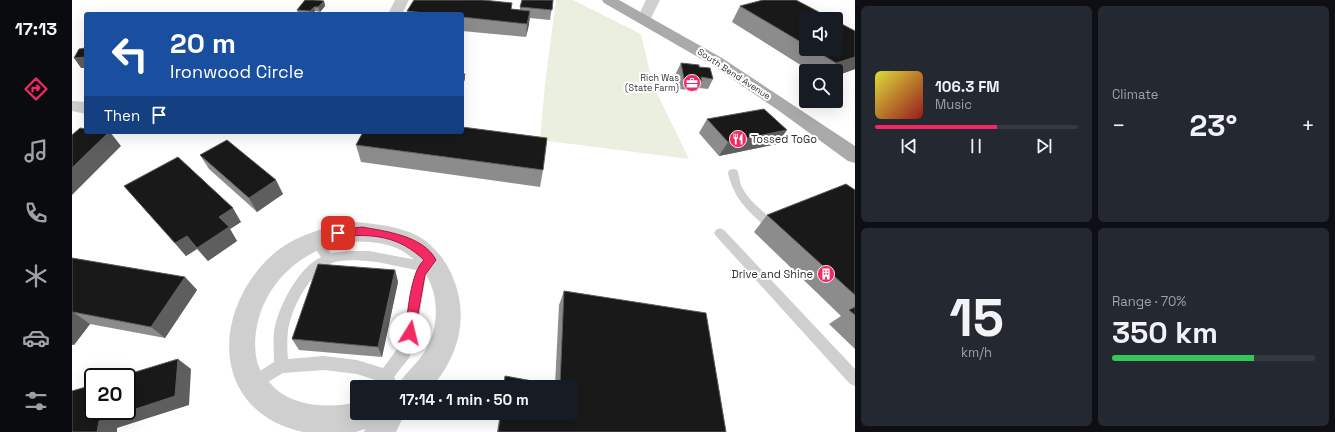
<!DOCTYPE html>
<html lang="en">
<head>
<meta charset="utf-8">
<style>
  :root { --surface:#171b24; --page:#242831; --text:#f1f3f6; --muted:#9ea1a6; --line:#363941; --accent:#f42862 }
  body { margin:0; font-family:"Space Grotesk",sans-serif; background:var(--page); color:var(--text); height:100vh; display:flex; flex-direction:column; font-size:15px; white-space:nowrap }
  * { box-sizing:border-box; margin:0 }
  p { font-size:13px; color:var(--muted) }
  .icon { flex:none; width:22px; height:22px; fill:none; stroke:currentColor; stroke-width:2; stroke-linecap:round; stroke-linejoin:round }
  .map { position:relative; flex:1; overflow:hidden }
  .panel { display:flex; flex-direction:column; gap:6px; padding:6px; background:#0d0f14; width:480px }
  .panel>* { flex:none }
  .guide { position:absolute; left:12px; top:12px; width:380px; height:122px; border-radius:4px; box-shadow:0 4px 16px #0002; background:#1a4fa0; color:#fff; overflow:hidden }
  .controls { position:absolute; left:727px; top:12px; display:grid; gap:8px }
  .controls a { display:grid; place-items:center; width:44px; height:44px; border-radius:4px; background:var(--surface); box-shadow:0 4px 16px #0002; font-size:20px }
  .speed { position:absolute; left:12px; top:368px; display:flex; gap:8px; font-size:20px; font-weight:700; text-align:center }
  .speed>* { display:grid; place-content:center; width:52px; height:52px; border-radius:50%; background:var(--surface); box-shadow:0 4px 16px #0002; line-height:1 }
  .speed .limit { border:2px solid #111; border-radius:6px; background:#fff; color:#111 }
  .pin { position:absolute; display:grid; place-items:center; width:34px; height:34px; color:#fff; margin:-17px; border-radius:8px; box-shadow:0 2px 6px #0006 }
  .me { position:absolute; width:44px; margin:-22px; rotate:9deg; stroke-linejoin:round; filter:drop-shadow(0 0 3px #0008) }
  .turn { display:flex; align-items:center; gap:14px; height:84px; padding:0 20px; font-size:18px }
  .turn .icon { width:52px; height:52px; stroke-width:2.5 }
  .turn b { display:block; font-size:28px; line-height:34px }
  .then { display:flex; align-items:center; height:38px; padding:0 20px; background:#0003; gap:8px; font-size:15px }
  .big { font-size:30px; font-weight:700; line-height:1.1 }
  .panel .widget { flex:1; display:flex; flex-direction:column; justify-content:center; gap:6px; min-width:0; padding:0 14px; border-radius:6px; background:var(--page) }
  .panel .dial { align-items:center; gap:0 }
  .dial b { font-size:52px; line-height:1 }
  .song { display:flex; align-items:center; gap:12px }
  .cover { width:48px; height:48px; border-radius:6px; background:linear-gradient(135deg,hsl(60 70% 55%),hsl(0 70% 35%)) }
  .played { height:4px; border-radius:2px; background:linear-gradient(90deg,var(--accent) 60%,var(--line) 60%) }
  .keys { display:flex; justify-content:space-around; direction:ltr }
  .heat { display:flex; justify-content:space-between; align-items:center; font-size:22px; direction:ltr }
  .charge { height:6px; border-radius:3px; background:linear-gradient(90deg,#34c759 70%,var(--line) 0) }
  .panel .tiles { flex:1; display:grid; gap:6px; grid-template-columns:repeat(2,1fr) }
  .trip { position:absolute; left:278px; top:380px; width:228px; height:40px; border-radius:4px; background:var(--surface); box-shadow:0 4px 16px #0002; font-weight:700; line-height:40px; text-align:center }
  main { display:flex; flex:1; min-height:0 }
  .menu { display:flex; flex-direction:column; width:72px; justify-content:space-around; align-items:center; background:#090b0e; color:var(--muted) }
  .menu .icon { width:28px; height:28px }
  .menu .on { color:var(--accent) }
  .menu b { font-size:18px; color:var(--text) }
  .map>svg:first-child { display:block }
</style>
</head>
<body>
<main>
<nav class="menu">
<b>17:13</b>
<svg class="icon on" aria-label="directions" viewBox="0 0 24 24"><path d="M12 3l9 9-9 9-9-9zM9 14v-3h6M13 9l2 2-2 2"/></svg>
<svg class="icon" aria-label="music" viewBox="0 0 24 24"><path d="M9 18V5l10-2v13"/><circle cx="6" cy="18" r="3"/><circle cx="16" cy="16" r="3"/></svg>
<svg class="icon" aria-label="phone" viewBox="0 0 24 24"><path d="M5 4h4l2 5-3 2q2 4 5 5l2-3 5 2v4C11 20 4 13 5 4z"/></svg>
<svg class="icon" aria-label="climate" viewBox="0 0 24 24"><path d="M12 3v18M4 7l16 10M4 17L20 7"/></svg>
<svg class="icon" aria-label="car" viewBox="0 0 24 24"><path d="M5 17H2v-5l4-1 3-4h7l3 4 3 1v5h-3M9 17h6M6 11h13"/><circle cx="7" cy="17" r="2"/><circle cx="17" cy="17" r="2"/></svg>
<svg class="icon" aria-label="filters" viewBox="0 0 24 24"><path d="M4 7h16M4 17h16"/><circle cx="9" cy="7" r="2"/><circle cx="15" cy="17" r="2"/></svg>
</nav>
<div class="map">
<svg width="783" height="432" viewBox="0 0 783 432">
  <rect width="100%" height="100%" fill="#fff"/>
  <path fill="#ebefdf" d="M484 0H501L569 34 581 85 617 159 468 140 473 84Z"/>
  <g fill="none" stroke-linecap="round" stroke-linejoin="round">
    <g fill="#cfcfcf" fill-rule="evenodd">
      <path d="M661 169 665 170C668 176 667 183 671 189 678 202 692 212 703 222L705 225 703 228 699 229 695 228C676 211 662 199 656 173L657 170Z"/>
      <path d="M648 228 652 230 783 369V386L778 384 644 236 642 233 644 230Z"/>
      <path d="M243 235 247 237 259 253 278 251H297L350 261 357 257 361 258 363 262 354 274 343 345 337 358 322 377 327 387H312L309 382 285 374 252 370 211 373 181 391 176 389 174 384 176 379 202 362C202 352 201 342 202 331 206 307 226 268 249 257L237 240 239 237ZM282 260 305 262 344 270 329 344 311 368 285 360 252 356 216 359C215 349 215 340 216 331 219 308 238 272 260 263 267 260 275 261 282 260Z"/>
    </g>
    <g fill="#cfcfcf" fill-rule="evenodd">
      <path d="M323 0H337L330 14H316Z"/>
      <path d="M574 0H588L577 22 572 23 567 22 565 19Z"/>
      <path d="M0 101 14 102V114L0 111Z"/>
      <path d="M284 222C305 224 326 226 346 236 360 244 371 257 378 271 398 312 389 353 360 387H326C330 377 336 372 344 363 354 352 361 338 363 323 366 302 361 280 346 264 333 249 318 244 298 242 246 236 195 274 185 326 182 339 182 361 190 373 192 377 196 381 200 385 219 407 259 409 285 402V413H333L324 432H292L293 429 284 432H231C140 412 138 314 198 257 221 235 253 227 284 222Z"/>
    </g>
    <path fill="#aaa" fill-rule="evenodd" d="M530 0H547L650 58 783 146V163L776 161 703 108 638 64 532 3Z"/>
  </g>
  <g fill="#8c8c8c">
    <path d="M481 0 478 20 458 18 454 37 390 31V14H335V11L440 9 448 10V7Z"/>
    <path d="M252 1 253 6 248 12 243 11 241 14H226L225 10Z"/>
    <path d="M668 6 734 19V49H764L783 31V69L764 76V71H738L660 22Z"/>
    <path d="M609 63 627 67 641 79 636 89 627 88 625 91 607 89 604 73Z"/>
    <path d="M635 119 705 144 647 156 627 133Z"/>
    <path d="M284 145 471 170 468 187 289 162Z"/>
    <path d="M128 155 211 194 185 212 137 169Z"/>
    <path d="M52 186 169 222 158 229 165 241 136 261 125 249 114 256Z"/>
    <path d="M783 190V349L757 324 769 316 682 232 695 215Z"/>
    <path d="M0 258 113 277 125 290 93 338 18 324 2 345H0Z"/>
    <path d="M323 270 326 282 310 357 227 350 220 339Z"/>
    <path d="M492 291 654 432H425L428 413H499V387H431L433 376 483 385 487 305Z"/>
  </g>
  <g fill="#5e5e5e">
    <path d="M252 1 253 6 248 12 246 7Z"/>
    <path d="M242 7 243 11 241 14H239L238 11Z"/>
    <path d="M458 11 457 25 454 37 455 24Z"/>
    <path d="M14 57V68H9L2 58Z"/>
    <path d="M783 57V69L764 76V71H758L764 63Z"/>
    <path d="M393 74V79L390 88V83Z"/>
    <path d="M715 130 705 144 647 156 656 142Z"/>
    <path d="M37 132H38L49 146 0 195V168Z"/>
    <path d="M204 180 211 194 185 212 177 198Z"/>
    <path d="M161 208 169 222 158 229 165 241 136 261 125 248 147 217Z"/>
    <path d="M115 236 125 249 114 256 103 243Z"/>
    <path d="M323 270 326 282 310 357 306 347Z"/>
    <path d="M113 277 125 290 93 338 79 327Z"/>
    <path d="M1 312 18 324 2 345 0 344V314Z"/>
    <path d="M106 359 119 369 117 405 45 428V432H25L27 421Z"/>
  </g>
  <g fill="#191919" stroke="#5e5e5e">
    <path d="M233 0H242L252 1 246 7H242L238 11 225 10Z"/>
    <path d="M342 0H411L440 3 439 9 458 11 455 24 390 17V14H361L335 11Z"/>
    <path d="M450 0H481L480 10 448 7Z"/>
    <path d="M691 0H724L760 19H734V45L668 6Z"/>
    <path d="M764 21 783 31V57L764 63 741 49H764Z"/>
    <path d="M14 47V57L2 58 7 49 13 48Z"/>
    <path d="M609 63 627 65V67L638 68 641 79 629 77 630 81 612 79Z"/>
    <path d="M390 74H393L390 83Z"/>
    <path d="M692 109 715 130 656 142 635 119Z"/>
    <path d="M390 127 475 138 471 170 284 145 291 132H390Z"/>
    <path d="M8 128 14 129V132H37L0 168V135Z"/>
    <path d="M155 140 204 180 177 198 128 155Z"/>
    <path d="M106 157 161 208 147 217 157 227 125 248 115 236 103 243 52 186Z"/>
    <path d="M774 184 783 190V295L695 215Z"/>
    <path d="M0 258 113 277 79 327 1 312 0 314Z"/>
    <path d="M246 264 323 270 306 347 220 339Z"/>
    <path d="M492 291 634 313 654 432H426L429 413H499V387H432L433 376 488 386Z"/>
    <path d="M783 307V315L777 310Z"/>
    <path d="M106 359 103 396 27 421 25 432H0V391L21 385V411H55V377H47Z"/>
  </g>
  <path fill="#f42862" stroke="#9f1a40" d="M290 227C313 231 352 236 364 260L353 275 342 336 338 338 334 336 333 333C336 313 338 273 352 260 327 236 300 233 266 237L263 236 262 233 263 231 266 230Z"/>
  <defs>
    <g id="office-disc" transform="scale(0.9)"><circle r="9.5" fill="#f42862" stroke="#fff"/><path d="M-6-3h4V-5.5h4V-3h4V5H-6ZM-1-4.5V-3h2v-1.5ZM-6 0V1H6V0Z" fill="#fff"/></g>
    <g id="restaurant-disc" transform="scale(0.9)"><circle r="9.5" fill="#f42862" stroke="#fff"/><path d="M-5-6h1v4h1v-4h1v4h1v-4h1v5L-1.5 .5V6h-2V.5L-5-1ZM5-6V6H3V1.5H1.5Q1.5-4 5-6Z" fill="#fff"/></g>
    <g id="building-disc" transform="scale(0.9)"><circle r="9.5" fill="#f42862" stroke="#fff"/><path d="M-4-6H4V6H1V3H-1V6H-4ZM-2.5-4.3h1.7v1.8h-1.7ZM.8-4.3h1.7v1.8H.8ZM-2.5-1h1.7V.8h-1.7ZM.8-1h1.7V.8H.8Z" fill="#fff"/></g>
  </defs>
  <g fill-rule="evenodd">
    <use href="#office-disc" x="620" y="83"/>
    <use href="#restaurant-disc" x="666" y="139"/>
    <use href="#building-disc" x="754" y="274"/>
  </g>
  <g text-anchor="middle" dominant-baseline="central" stroke-width="4" stroke-linejoin="round" paint-order="stroke">
    <g font-size="9" fill="#323232" stroke="#fff">
      <text transform="translate(662 74) rotate(33)">South Bend Avenue</text>
    </g>
    <g font-size="9" fill="#323232" stroke="#fff" text-anchor="end">
      <text x="607" y="78">Rich Was<tspan x="607" dy="10">(State Farm)</tspan></text>
    </g>
    <g font-size="11" fill="#323232" stroke="#fff" text-anchor="start">
      <text x="679" y="139">Tossed ToGo</text>
      <text x="741" y="274" text-anchor="end">Drive and Shine</text>
    </g>
  </g>
</svg>
<div class="controls">
<a><svg class="icon" aria-label="sound" viewBox="0 0 24 24"><path d="M4 9h4l5-4v14l-5-4H4zM17 9q2 3 0 6"/></svg></a>
<a><svg class="icon" aria-label="search" viewBox="0 0 24 24"><circle cx="10" cy="10" r="6"/><path d="M15 15l6 6"/></svg></a>
</div>
<div class="speed"><div class="limit">20</div></div>
<div class="pin" style="left:266px;top:233px;background:#d93025"><svg class="icon" aria-label="arrive" viewBox="0 0 24 24"><path d="M6 21V4h12l-3 4 3 4H6"/></svg></div>
<svg class="me" style="left:338px;top:333px" viewBox="-20 -20 40 40"><circle r="19" fill="#fff"/><path d="M0-13L10 11 0 6-10 11z" fill="#f42862"/></svg>
<div class="trip">17:14 · 1 min · 50 m</div>
<div class="guide">
<div class="turn"><svg class="icon" aria-label="left" viewBox="0 0 24 24"><path d="M17 20v-9H6M10 6l-5 5 5 5"/></svg><div><b>20 m</b>Ironwood Circle</div></div>
<div class="then">Then<svg class="icon" aria-label="arrive" viewBox="0 0 24 24"><path d="M6 21V4h12l-3 4 3 4H6"/></svg></div>
</div>
</div>
<section class="panel">
<div class="tiles">
<div class="widget">
<div class="song"><i class="cover"></i><div><b>106.3 FM</b><p>Music</p></div></div>
<div class="played"></div>
<div class="keys"><svg class="icon" aria-label="previous" viewBox="0 0 24 24"><path d="M18 5L8 12l10 7zM5 5v14"/></svg><svg class="icon" aria-label="pause" viewBox="0 0 24 24"><path d="M8 5v14M16 5v14"/></svg><svg class="icon" aria-label="next" viewBox="0 0 24 24"><path d="M6 5l10 7-10 7zM19 5v14"/></svg></div>
</div>
<div class="widget"><p>Climate</p>
<div class="heat"><a>−</a><b class="big">23°</b><a>+</a></div>
</div>
<div class="widget dial"><b>15</b><p>km/h</p></div>
<div class="widget"><p>Range · 70%</p><b class="big">350 km</b><div class="charge"></div></div>
</div>
</section>
</main>
</body>
</html>
